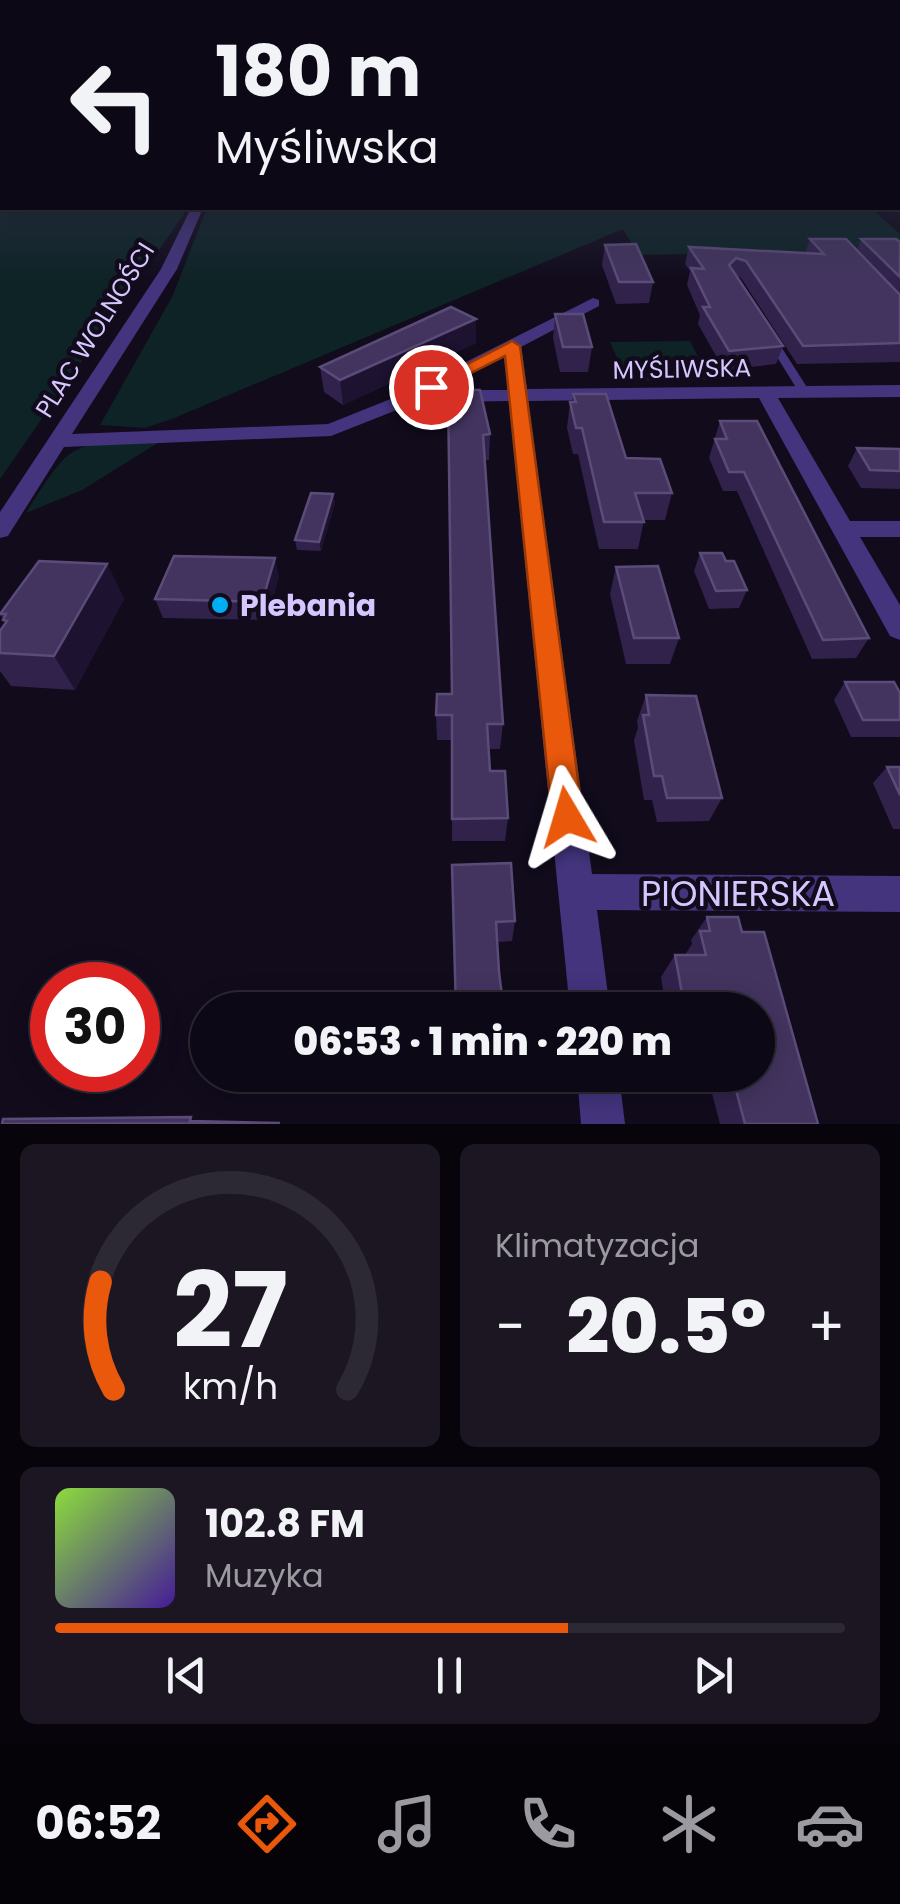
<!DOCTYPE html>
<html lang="pl">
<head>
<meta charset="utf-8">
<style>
  :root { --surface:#0d0815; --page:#1b1622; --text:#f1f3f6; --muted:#9a9aa0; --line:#2d2934; --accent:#ea580c }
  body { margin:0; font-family:Poppins,sans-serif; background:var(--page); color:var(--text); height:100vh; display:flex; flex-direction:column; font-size:38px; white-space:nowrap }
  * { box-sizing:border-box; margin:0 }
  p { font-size:32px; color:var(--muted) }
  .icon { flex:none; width:55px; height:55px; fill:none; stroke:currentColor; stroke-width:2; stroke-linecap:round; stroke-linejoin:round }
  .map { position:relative; height:1124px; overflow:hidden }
  .details { display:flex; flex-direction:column; gap:20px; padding:20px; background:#07040c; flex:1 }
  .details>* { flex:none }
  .banner { position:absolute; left:0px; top:0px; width:900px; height:210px; box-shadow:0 5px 25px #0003,0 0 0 2px var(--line); background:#0d0815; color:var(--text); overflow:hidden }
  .speed { position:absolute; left:30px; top:962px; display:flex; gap:20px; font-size:50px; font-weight:700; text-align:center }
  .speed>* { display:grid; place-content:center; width:130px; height:130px; border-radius:50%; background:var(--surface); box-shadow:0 5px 25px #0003,0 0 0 2px var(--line); line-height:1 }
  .speed .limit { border:15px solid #d22; background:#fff; color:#111 }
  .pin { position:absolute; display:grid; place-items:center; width:85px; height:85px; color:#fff; margin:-42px; border:5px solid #fff; border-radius:50%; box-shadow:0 2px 10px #0007 }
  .me { position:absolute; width:110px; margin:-55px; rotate:353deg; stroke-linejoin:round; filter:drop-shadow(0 0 8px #0008) }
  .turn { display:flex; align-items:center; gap:35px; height:210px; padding:0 50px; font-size:45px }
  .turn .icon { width:130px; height:130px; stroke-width:2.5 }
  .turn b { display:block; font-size:70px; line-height:85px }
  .big { font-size:75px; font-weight:800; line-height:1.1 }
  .details .widget { flex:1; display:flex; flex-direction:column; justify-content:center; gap:15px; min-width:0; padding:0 35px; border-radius:15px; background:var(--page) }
  .details .dial { align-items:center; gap:0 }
  .dial svg { height:260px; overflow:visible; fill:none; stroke:var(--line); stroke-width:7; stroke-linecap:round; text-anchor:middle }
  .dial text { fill:var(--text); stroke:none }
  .song { display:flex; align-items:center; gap:30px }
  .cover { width:120px; height:120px; border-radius:15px; background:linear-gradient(135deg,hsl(90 70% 55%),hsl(260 70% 35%)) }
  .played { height:10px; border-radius:5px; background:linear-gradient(90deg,var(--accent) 65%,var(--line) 65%) }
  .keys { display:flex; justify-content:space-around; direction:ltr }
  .heat { display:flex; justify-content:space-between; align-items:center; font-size:55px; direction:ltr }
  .details .tiles { flex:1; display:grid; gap:20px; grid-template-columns:1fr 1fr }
  .widget:last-child { grid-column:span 2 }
  .trip { position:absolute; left:190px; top:992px; width:585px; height:100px; border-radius:50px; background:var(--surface); box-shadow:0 5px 25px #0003,0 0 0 2px var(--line); font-weight:800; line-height:100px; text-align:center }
  .tabs { display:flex; height:160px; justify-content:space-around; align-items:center; background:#050308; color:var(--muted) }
  .tabs .icon { width:70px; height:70px }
  .tabs .on { color:var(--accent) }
  .tabs b { font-size:45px; color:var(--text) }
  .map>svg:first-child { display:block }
</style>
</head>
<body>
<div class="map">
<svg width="900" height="1124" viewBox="0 0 900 1124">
  <rect width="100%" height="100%" fill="#110b1c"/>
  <g fill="#0e2326">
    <path d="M0 175 2 208H188L0 479Z"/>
    <path d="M207 208H871L900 234V251L638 255 623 229 172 419 145 428 100 425 173 295Z"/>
    <path d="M690 341 710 380 627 381 610 342Z"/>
    <path d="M161 441 82 490 26 513C75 435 70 445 161 441Z"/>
  </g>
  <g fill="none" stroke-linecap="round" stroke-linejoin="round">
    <path fill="#43347d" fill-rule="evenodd" d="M765 334H773L810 392 808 394H800L764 336Z"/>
    <g fill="#43347d" fill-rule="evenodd">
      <path d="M191 208H203L177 269 72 434 328 424 398 396 593 298 599 300V306L521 347 527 389 900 385V397L778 398 850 521H900V537H860L900 605V640L890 636 759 398 528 401 592 874 900 876V912L597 910 610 1010H570L509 401 449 402 439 396 449 390H508L504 356 412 404 331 436 64 447 8 536 0 538V512L161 269Z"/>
      <path d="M577 1075H619L625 1124H581Z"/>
    </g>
  </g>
  <g fill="#31224c">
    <path d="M810 239 857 250 861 239 900 242V362L797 364 741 278 737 276 783 346 776 364 724 370 698 324 700 315 687 285 690 271 685 264 689 247 805 253Z"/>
    <path d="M605 245 653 282 649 303 616 304 602 265Z"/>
    <path d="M555 314 592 347 588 372H560L553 338Z"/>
    <path d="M476 343 343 405 324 392 320 367Z"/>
    <path d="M480 390 490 434 489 460H485L503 724 500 749H489L490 771 508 818 505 841H452V740H437L436 715 451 694Z"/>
    <path d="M573 394 626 458 672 493 665 520H644L638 549H599L578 454H573L567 428 570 402H572Z"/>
    <path d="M720 421 869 638 856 658 812 659 737 491H723L709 458Z"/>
    <path d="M857 448 900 449V489L861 488 848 466Z"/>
    <path d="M333 494 335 503 321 551 297 550 295 540Z"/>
    <path d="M700 553 747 590 739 608 709 609 694 571Z"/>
    <path d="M107 564 124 599 75 690 11 686 0 671V631L5 623 0 614Z"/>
    <path d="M616 567 679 638 670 664H626L610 594Z"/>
    <path d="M279 576 267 620 163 618 155 599Z"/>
    <path d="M845 682 900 693V737H851L834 700Z"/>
    <path d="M646 695 722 798 709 821 657 822 652 800H644L634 740 638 728 637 721Z"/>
    <path d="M887 767H900V829H893L873 783Z"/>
    <path d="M452 886 515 921 512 941 497 942 502 996 455 1010Z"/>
    <path d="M707 917 742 932 818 1124H720L709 1082 678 1081 677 1075H758V1010H666L661 977 675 955H685L692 944 691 940Z"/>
    <path d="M456 1075H525L522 1083 457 1084Z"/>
  </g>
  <g fill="#1d1230">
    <path d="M476 319V343L343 405 340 380Z"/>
    <path d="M333 494 335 503 321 551 319 542Z"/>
    <path d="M275 558 279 576 267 620 262 602Z"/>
    <path d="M107 564 124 599 75 690 54 656Z"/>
  </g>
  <g fill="#43345f" stroke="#5a4b78" stroke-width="2.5">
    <path d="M810 239H846L900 295V343L803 346 746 261 736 258 729 265 783 346 729 351 703 307H710L691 268 704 269 689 247 824 254Z"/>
    <path d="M861 239H896L900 242V277Z"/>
    <path d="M636 244 653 282H619L605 245Z"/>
    <path d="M451 307 476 319 340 380 320 367Z"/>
    <path d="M555 314H583L592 347H563Z"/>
    <path d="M448 390H480L490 434 483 435 503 724H487L490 771H505L508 818 452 819V715H436L437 694H452Z"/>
    <path d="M573 394H606L626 458 660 459 672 493H635L644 522H604L582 428H576L570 402H576Z"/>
    <path d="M720 421H757L869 638 823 640 744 472H729L715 439H727Z"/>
    <path d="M857 448 900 449V471L870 470Z"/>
    <path d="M311 493 333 494 319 542 295 540Z"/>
    <path d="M700 553H722L726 561H734L747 590 716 591Z"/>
    <path d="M174 556 275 558 262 602 155 599Z"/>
    <path d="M39 561 107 564 54 656 0 653V631L7 621 3 620 6 614H0Z"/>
    <path d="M658 566 679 638H634L616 567Z"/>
    <path d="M845 682H894L900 693V720H863Z"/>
    <path d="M646 695 696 696 722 798H667L662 776H654L643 715H649Z"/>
    <path d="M887 767H900V795Z"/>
    <path d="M511 863 515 921 496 922 499 972 502 996 533 995 534 1010H456L452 865Z"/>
    <path d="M707 917H738L742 932H764L818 1124H745L732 1075H758V1010H685L675 955H706L700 931H710Z"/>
    <path d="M191 1117 190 1121 280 1123 2 1124 3 1119Z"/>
  </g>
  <linearGradient id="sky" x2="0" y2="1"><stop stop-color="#09060f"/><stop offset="0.44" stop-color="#32344b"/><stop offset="1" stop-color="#32344b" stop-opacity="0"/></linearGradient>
  <rect width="900" height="282" fill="url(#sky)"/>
  <path fill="#ea580c" stroke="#983908" stroke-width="2.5" d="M512 341 520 346 583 817 578 828 567 832 556 828 552 817 505 356 437 390 423 387Z"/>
  <circle fill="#00aff1" stroke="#110b1c" stroke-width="4" cx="220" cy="605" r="10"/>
  <g text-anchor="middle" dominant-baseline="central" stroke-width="9" stroke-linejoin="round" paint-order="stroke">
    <g font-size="25" fill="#d6c6ff" stroke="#110b1c">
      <text transform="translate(95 330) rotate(-58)">PLAC WOLNOŚCI</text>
      <text transform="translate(682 369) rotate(-1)">MYŚLIWSKA</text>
    </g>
    <g font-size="30" font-weight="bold" fill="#d6c6ff" stroke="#110b1c" text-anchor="start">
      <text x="240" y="605">Plebania</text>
    </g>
    <g font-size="35" fill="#d6c6ff" stroke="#110b1c">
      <text x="738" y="893">PIONIERSKA</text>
    </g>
  </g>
</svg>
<div class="speed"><div class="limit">30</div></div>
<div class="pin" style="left:431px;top:387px;background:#d93025"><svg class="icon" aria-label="arrive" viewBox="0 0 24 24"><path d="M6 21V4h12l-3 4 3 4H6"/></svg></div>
<svg class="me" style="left:567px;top:817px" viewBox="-20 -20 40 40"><path d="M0-17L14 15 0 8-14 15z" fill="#ea580c" stroke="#fff" stroke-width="4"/></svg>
<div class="trip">06:53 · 1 min · 220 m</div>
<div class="banner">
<div class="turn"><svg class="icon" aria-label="left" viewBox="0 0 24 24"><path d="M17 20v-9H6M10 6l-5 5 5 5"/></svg><div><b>180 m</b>Myśliwska</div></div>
</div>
</div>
<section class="details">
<div class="tiles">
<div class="widget dial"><svg viewBox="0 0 100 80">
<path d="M14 69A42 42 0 1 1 86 69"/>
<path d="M14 69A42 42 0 0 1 10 36" stroke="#ea580c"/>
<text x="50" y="56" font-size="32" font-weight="700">27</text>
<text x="50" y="72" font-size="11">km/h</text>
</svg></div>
<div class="widget"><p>Klimatyzacja</p>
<div class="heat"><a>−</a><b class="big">20.5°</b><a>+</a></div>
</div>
<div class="widget">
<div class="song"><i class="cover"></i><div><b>102.8 FM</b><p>Muzyka</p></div></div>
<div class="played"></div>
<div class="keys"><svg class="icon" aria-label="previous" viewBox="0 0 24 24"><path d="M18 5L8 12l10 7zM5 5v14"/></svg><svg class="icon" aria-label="pause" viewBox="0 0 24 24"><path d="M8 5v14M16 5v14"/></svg><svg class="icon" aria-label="next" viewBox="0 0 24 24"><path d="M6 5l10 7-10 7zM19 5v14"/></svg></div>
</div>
</div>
</section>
<nav class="tabs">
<b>06:52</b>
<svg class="icon on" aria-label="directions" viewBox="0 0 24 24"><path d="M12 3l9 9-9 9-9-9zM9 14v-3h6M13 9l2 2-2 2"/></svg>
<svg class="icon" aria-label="music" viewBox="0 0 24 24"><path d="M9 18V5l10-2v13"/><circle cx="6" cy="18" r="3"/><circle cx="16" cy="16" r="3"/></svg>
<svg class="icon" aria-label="phone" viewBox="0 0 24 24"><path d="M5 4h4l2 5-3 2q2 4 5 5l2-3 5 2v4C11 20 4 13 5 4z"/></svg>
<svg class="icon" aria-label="climate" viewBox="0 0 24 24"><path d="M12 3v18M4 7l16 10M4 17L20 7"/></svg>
<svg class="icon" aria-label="car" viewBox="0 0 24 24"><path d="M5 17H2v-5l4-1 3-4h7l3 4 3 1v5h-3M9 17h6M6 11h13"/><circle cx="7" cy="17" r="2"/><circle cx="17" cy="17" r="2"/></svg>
</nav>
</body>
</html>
